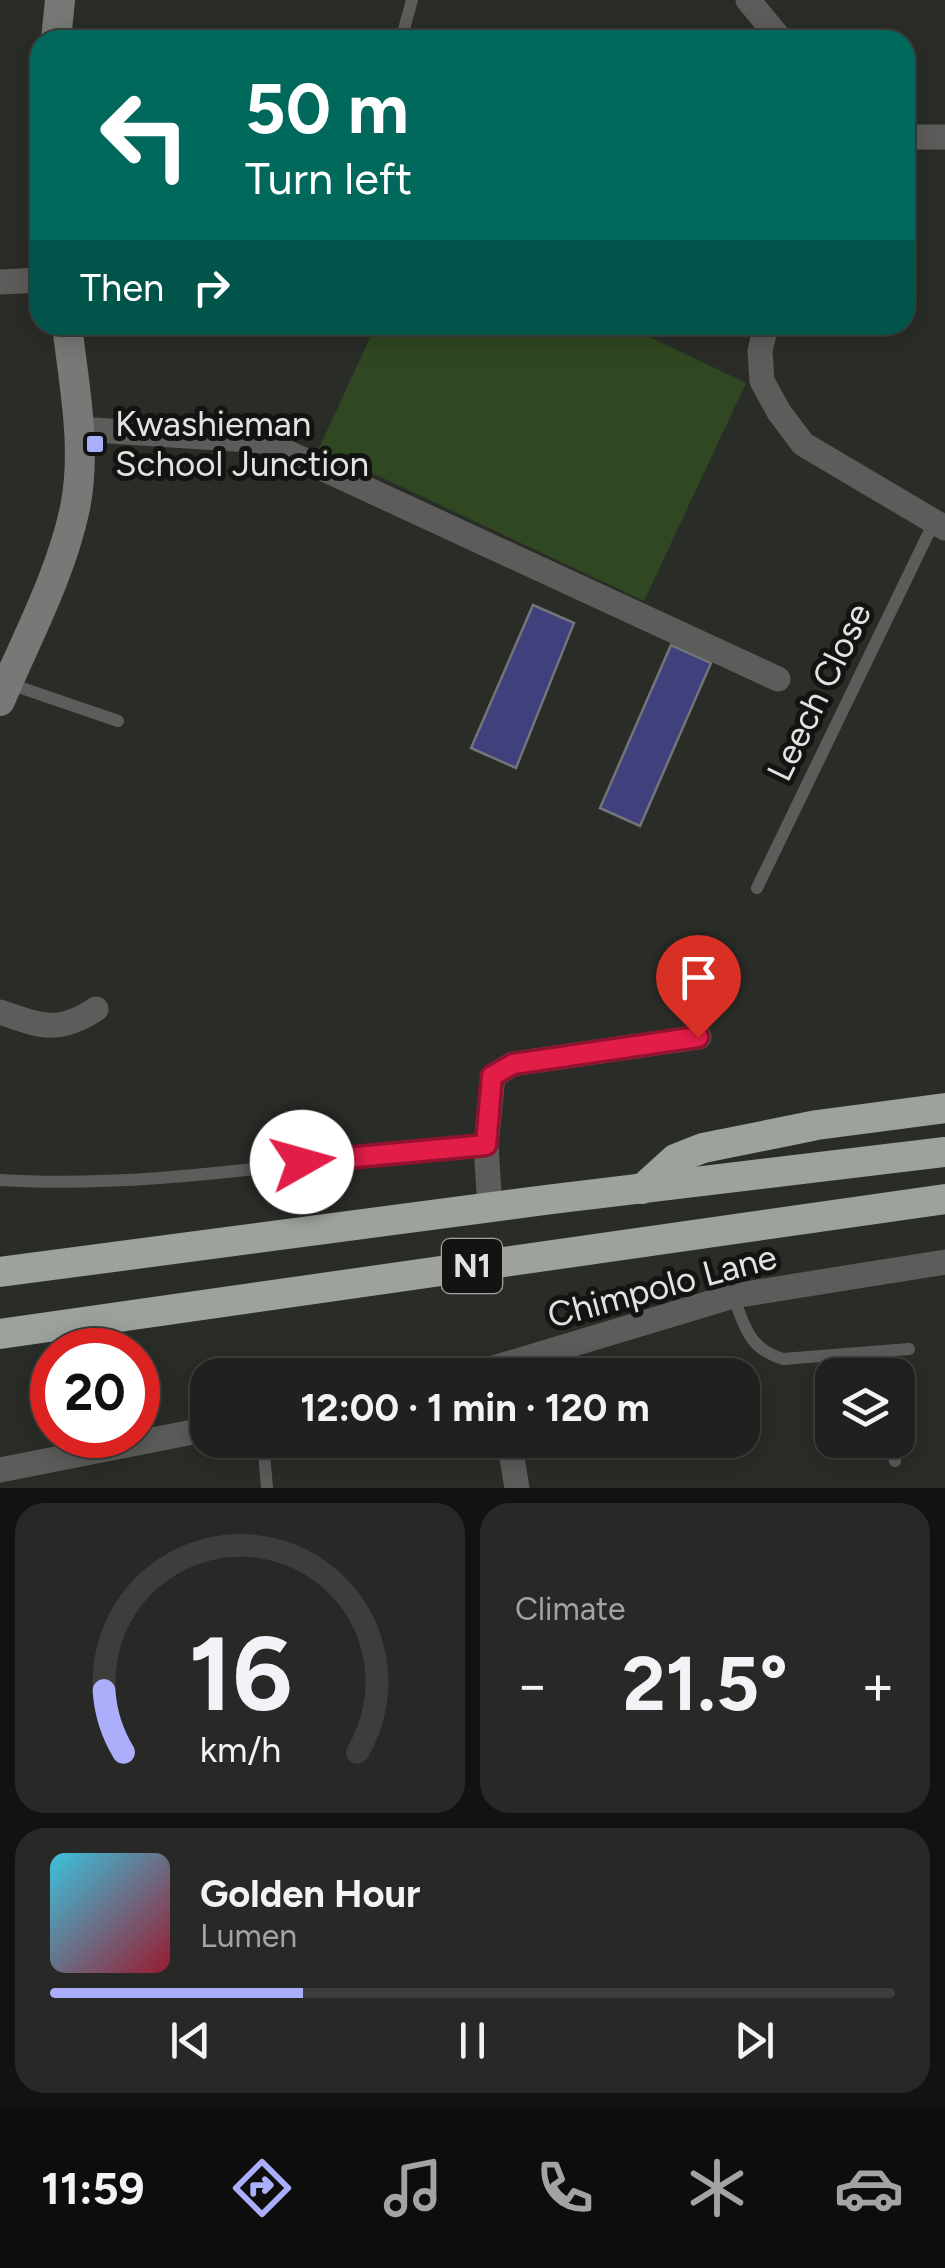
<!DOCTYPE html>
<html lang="en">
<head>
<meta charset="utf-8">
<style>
  :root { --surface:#20211e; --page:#282927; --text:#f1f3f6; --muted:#a2a3a4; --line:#3d3e3c; --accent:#abaffb }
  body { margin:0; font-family:Figtree,sans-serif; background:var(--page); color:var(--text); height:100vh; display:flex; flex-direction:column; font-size:38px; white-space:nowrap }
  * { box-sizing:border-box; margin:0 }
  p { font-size:32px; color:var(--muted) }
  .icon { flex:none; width:55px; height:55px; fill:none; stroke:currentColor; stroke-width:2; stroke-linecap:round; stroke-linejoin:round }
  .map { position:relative; height:1488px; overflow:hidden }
  .details { display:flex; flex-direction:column; gap:15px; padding:15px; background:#121210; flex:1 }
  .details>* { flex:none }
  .top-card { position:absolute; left:30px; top:30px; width:885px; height:305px; border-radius:30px; box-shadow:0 5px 25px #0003,0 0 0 2px var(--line); background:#00695c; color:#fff; overflow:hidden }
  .tools { position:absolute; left:815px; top:1358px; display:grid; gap:20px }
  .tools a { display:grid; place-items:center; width:100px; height:100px; border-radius:20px; background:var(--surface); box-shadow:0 5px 25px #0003,0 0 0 2px var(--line); font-size:50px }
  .speed { position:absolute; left:30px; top:1328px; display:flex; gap:20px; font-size:50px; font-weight:700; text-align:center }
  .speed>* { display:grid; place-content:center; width:130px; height:130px; border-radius:50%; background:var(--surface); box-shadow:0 5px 25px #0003,0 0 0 2px var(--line); line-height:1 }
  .speed .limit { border:15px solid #d22; background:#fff; color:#111 }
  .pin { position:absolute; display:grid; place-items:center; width:85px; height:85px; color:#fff; margin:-102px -42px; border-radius:50% 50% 50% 0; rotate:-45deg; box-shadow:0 0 10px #0007 }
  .pin .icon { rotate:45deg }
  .me { position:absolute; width:110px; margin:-55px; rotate:83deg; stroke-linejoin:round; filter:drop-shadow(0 0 8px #0008) }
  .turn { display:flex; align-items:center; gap:35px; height:210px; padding:0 50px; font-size:45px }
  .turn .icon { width:130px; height:130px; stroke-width:2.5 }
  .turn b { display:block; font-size:70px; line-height:85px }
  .then { display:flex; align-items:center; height:95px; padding:0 50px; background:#0003; gap:20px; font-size:38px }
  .big { font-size:75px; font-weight:700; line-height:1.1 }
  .details .card { flex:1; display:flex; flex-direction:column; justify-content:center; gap:15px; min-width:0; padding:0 35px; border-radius:30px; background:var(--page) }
  .details .dial { align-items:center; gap:0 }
  .dial svg { height:260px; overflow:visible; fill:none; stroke:var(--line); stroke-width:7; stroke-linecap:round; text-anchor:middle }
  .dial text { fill:var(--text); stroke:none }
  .song { display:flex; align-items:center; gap:30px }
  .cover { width:120px; height:120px; border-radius:15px; background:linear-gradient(135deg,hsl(190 70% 55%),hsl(350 70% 35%)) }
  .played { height:10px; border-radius:5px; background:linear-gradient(90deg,var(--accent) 30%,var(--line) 30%) }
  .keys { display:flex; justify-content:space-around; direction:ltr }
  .heat { display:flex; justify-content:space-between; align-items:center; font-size:55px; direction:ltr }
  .details .tiles { flex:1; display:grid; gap:15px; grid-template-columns:1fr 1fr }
  .card:last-child { grid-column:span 2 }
  .trip { position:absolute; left:190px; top:1358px; width:570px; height:100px; border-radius:30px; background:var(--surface); box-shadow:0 5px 25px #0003,0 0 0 2px var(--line); font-weight:700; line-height:100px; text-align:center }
  .menu { display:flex; height:160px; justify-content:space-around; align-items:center; background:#0d0d0c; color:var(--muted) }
  .menu .icon { width:70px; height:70px }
  .menu .active { color:var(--accent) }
  .menu b { font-size:45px; color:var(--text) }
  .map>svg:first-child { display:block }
</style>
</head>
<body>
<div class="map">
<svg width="945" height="1488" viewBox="0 0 945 1488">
  <rect width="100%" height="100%" fill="#2a2c28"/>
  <path fill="#304822" d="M376 325H624L746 383 644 601 319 448Z"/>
  <g fill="#40407c" stroke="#73747a" stroke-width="2.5">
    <path d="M533 605 574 623 516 768 471 748Z"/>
    <path d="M671 645 711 663 640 826 600 808Z"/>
  </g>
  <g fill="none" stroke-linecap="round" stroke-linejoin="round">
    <g stroke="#5c5d5b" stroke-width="12">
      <path d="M401 40 412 0"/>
      <path d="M10 684 118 721"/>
      <path d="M757 888 934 522"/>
      <path d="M0 1180C162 1190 324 1156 486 1145"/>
      <path d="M733 1296C745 1327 749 1349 783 1359L909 1349"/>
      <path d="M869 1354 874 1375"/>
      <path d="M263 1440 267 1488"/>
      <path d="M890 1440 895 1461"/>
    </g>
    <g stroke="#5c5d5b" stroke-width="25">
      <path d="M748 0 781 40"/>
      <path d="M905 137H945"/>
      <path d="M0 282 40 280"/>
      <path d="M766 325 760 351 762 381 779 412 803 444 945 528"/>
      <path d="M79 429 263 441 778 679"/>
      <path d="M0 1012C40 1026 59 1034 96 1009"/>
      <path d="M490 1208 486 1145 493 1076 513 1064 699 1037"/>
      <path d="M458 1375 497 1367 733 1296 945 1262"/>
      <path d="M509 1440 517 1488"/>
      <path d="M0 1470 208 1429"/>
    </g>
    <g stroke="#777976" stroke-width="30">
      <path d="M56 40 60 0"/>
      <path d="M0 701C26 639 61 575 75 508 87 448 74 385 67 325"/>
    </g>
    <g stroke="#9ea29d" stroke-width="30">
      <path d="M642 1189 675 1159 703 1148 817 1125 945 1108"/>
      <path d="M0 1272 553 1199 945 1152"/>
      <path d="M0 1334 945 1199"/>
    </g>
  </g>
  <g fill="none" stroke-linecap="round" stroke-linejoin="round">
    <g stroke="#92132f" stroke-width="25">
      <path id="route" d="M302 1162 486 1145 492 1076 513 1064 698 1037"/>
    </g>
    <use href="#route" stroke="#e11d48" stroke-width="18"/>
  </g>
  <rect fill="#abaffb" stroke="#131412" stroke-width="4" x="85" y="434" width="20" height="20" rx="5"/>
  <g text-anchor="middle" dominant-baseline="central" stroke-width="10" stroke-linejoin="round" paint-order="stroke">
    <rect fill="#131412" stroke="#a3a5a2" stroke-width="2.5" x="442" y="1239" width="60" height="54" rx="8"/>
    <g font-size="32" font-weight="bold" fill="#e1e3e0">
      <text x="472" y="1266">N1</text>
    </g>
    <g font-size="35" fill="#e1e3e0" stroke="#131412" text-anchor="start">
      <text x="115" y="424">Kwashieman<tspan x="115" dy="40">School Junction</tspan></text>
    </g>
    <g font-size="35" fill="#e1e3e0" stroke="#131412">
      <text transform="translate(819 692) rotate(-64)">Leech Close</text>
      <text transform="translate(662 1286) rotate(-15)">Chimpolo Lane</text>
    </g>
  </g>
</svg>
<div class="tools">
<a><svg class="icon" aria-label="layers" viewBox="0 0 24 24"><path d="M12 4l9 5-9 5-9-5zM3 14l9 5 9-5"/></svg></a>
</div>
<div class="speed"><div class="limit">20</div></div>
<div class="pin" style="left:698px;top:1037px;background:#d93025"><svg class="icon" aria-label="arrive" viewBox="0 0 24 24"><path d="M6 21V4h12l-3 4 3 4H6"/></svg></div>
<svg class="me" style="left:302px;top:1162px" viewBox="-20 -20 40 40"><circle r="19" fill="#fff"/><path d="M0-13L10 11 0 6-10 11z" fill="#e11d48"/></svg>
<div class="trip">12:00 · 1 min · 120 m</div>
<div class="top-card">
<div class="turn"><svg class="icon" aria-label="left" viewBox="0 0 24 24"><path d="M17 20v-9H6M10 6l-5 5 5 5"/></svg><div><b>50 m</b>Turn left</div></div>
<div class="then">Then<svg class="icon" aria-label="right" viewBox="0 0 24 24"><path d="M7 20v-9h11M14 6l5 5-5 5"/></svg></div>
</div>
</div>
<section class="details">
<div class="tiles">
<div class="card dial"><svg viewBox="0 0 100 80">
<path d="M14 69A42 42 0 1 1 86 69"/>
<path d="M14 69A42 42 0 0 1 8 50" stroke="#abaffb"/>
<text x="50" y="56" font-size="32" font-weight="700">16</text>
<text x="50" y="72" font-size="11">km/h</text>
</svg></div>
<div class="card"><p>Climate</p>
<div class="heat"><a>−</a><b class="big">21.5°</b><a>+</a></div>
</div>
<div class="card">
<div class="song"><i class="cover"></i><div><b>Golden Hour</b><p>Lumen</p></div></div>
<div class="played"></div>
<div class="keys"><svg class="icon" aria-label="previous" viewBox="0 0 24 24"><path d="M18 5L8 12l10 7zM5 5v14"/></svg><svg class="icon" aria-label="pause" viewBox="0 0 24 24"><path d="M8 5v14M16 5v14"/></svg><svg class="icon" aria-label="next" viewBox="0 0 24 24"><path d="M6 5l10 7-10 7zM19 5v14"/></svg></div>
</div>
</div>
</section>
<nav class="menu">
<b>11:59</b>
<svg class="icon active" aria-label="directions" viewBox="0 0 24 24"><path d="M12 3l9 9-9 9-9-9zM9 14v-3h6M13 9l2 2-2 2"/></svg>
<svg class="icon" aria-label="music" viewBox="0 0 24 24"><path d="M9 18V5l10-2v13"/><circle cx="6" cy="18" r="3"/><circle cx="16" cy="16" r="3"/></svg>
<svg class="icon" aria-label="phone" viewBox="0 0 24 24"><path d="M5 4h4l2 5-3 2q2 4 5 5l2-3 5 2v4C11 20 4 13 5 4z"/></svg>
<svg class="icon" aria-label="climate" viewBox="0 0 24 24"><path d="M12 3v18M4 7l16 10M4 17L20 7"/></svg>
<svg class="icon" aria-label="car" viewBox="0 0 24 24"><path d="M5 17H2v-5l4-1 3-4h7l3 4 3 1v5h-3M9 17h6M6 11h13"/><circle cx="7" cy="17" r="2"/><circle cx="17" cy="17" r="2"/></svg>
</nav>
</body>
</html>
